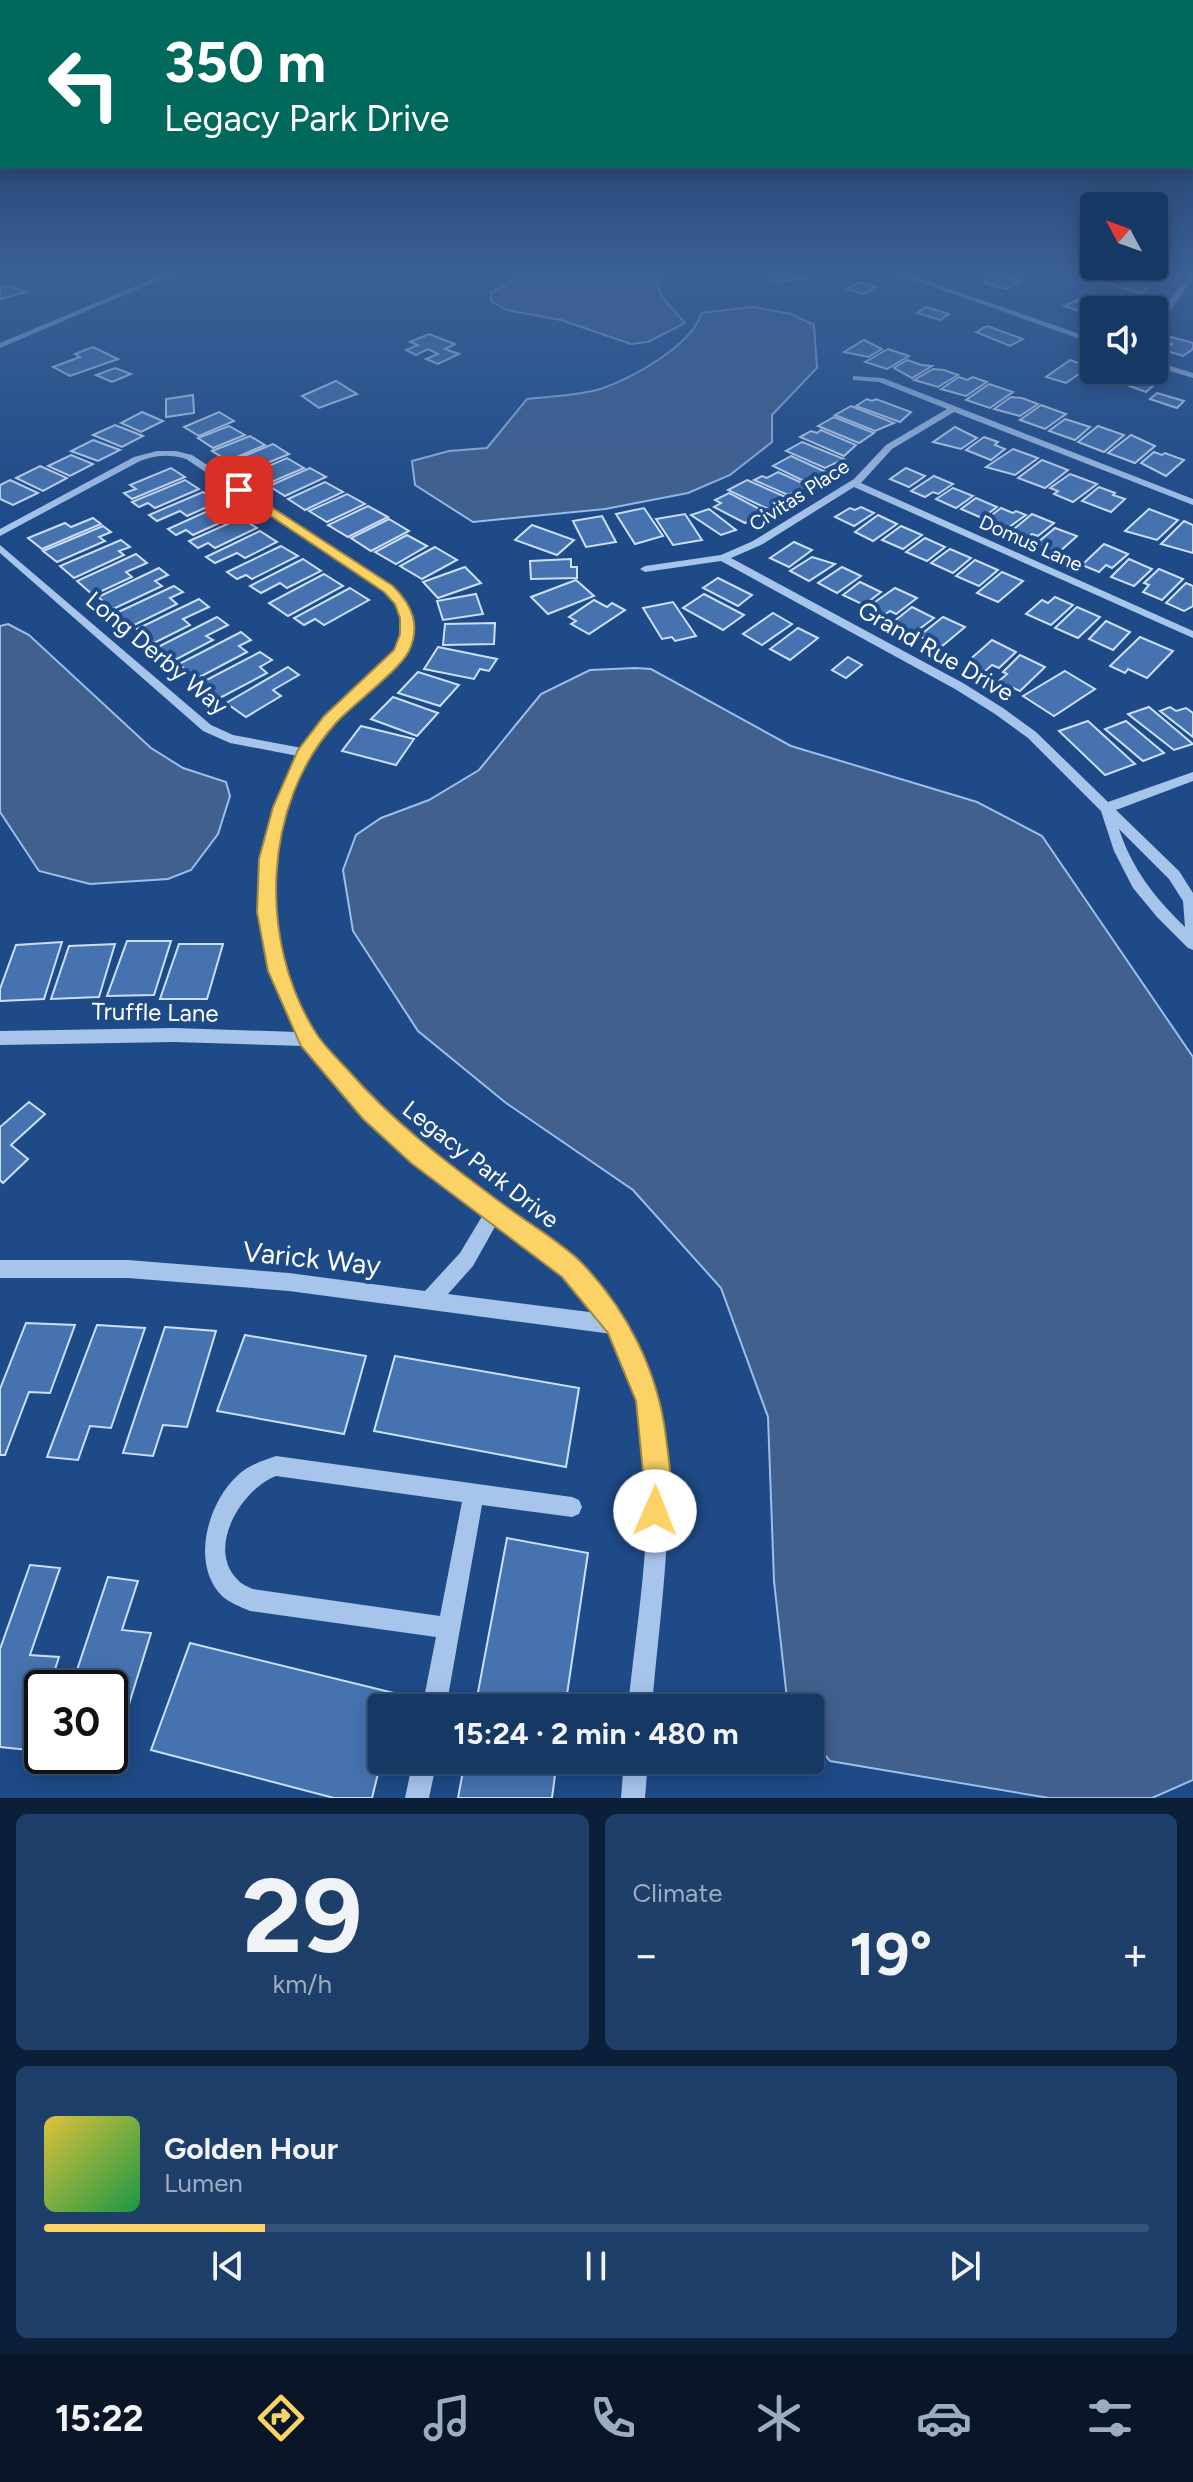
<!DOCTYPE html>
<html lang="en">
<head>
<meta charset="utf-8">
<style>
  :root { --surface:#163865; --page:#1f3f6b; --text:#f1f3f6; --muted:#9eacbf; --line:#355279; --accent:#fad266 }
  body { margin:0; font-family:Figtree,sans-serif; background:var(--page); color:var(--text); height:100vh; display:flex; flex-direction:column; font-size:30px; white-space:nowrap }
  * { box-sizing:border-box; margin:0 }
  p { font-size:26px; color:var(--muted) }
  .icon { flex:none; width:44px; height:44px; fill:none; stroke:currentColor; stroke-width:2; stroke-linecap:round; stroke-linejoin:round }
  .map { position:relative; height:1798px; overflow:hidden }
  .sheet { display:flex; flex-direction:column; gap:16px; padding:16px; background:#0c1f38; flex:1 }
  .sheet>* { flex:none }
  .top-card { position:absolute; left:0px; top:0px; width:1194px; height:168px; box-shadow:0 4px 20px #0003,0 0 0 2px var(--line); background:#00695c; color:#fff; overflow:hidden }
  .needle { width:52px; rotate:311deg }
  .fabs { position:absolute; left:1080px; top:192px; display:grid; gap:16px }
  .fabs a { display:grid; place-items:center; width:88px; height:88px; border-radius:8px; background:var(--surface); box-shadow:0 4px 20px #0003,0 0 0 2px var(--line); font-size:40px }
  .speed { position:absolute; left:24px; top:1670px; display:flex; gap:16px; font-size:40px; font-weight:700; text-align:center }
  .speed>* { display:grid; place-content:center; width:104px; height:104px; border-radius:50%; background:var(--surface); box-shadow:0 4px 20px #0003,0 0 0 2px var(--line); line-height:1 }
  .speed .limit { border:4px solid #111; border-radius:12px; background:#fff; color:#111 }
  .pin { position:absolute; display:grid; place-items:center; width:68px; height:68px; color:#fff; margin:-34px; border-radius:16px; box-shadow:0 4px 12px #0006 }
  .me { position:absolute; width:88px; margin:-44px; rotate:1deg; stroke-linejoin:round; filter:drop-shadow(0 0 6px #0008) }
  .turn { display:flex; align-items:center; gap:28px; height:168px; padding:0 32px; font-size:36px }
  .turn .icon { width:104px; height:104px; stroke-width:2.5 }
  .turn b { display:block; font-size:56px; line-height:68px }
  .big { font-size:60px; font-weight:700; line-height:1.1 }
  .sheet .tile { flex:1; display:flex; flex-direction:column; justify-content:center; gap:12px; min-width:0; padding:0 28px; border-radius:12px; background:var(--page) }
  .sheet .dial { align-items:center; gap:0 }
  .dial b { font-size:104px; line-height:1 }
  .song { display:flex; align-items:center; gap:24px }
  .cover { width:96px; height:96px; border-radius:12px; background:linear-gradient(135deg,hsl(50 70% 55%),hsl(140 70% 35%)) }
  .played { height:8px; border-radius:4px; background:linear-gradient(90deg,var(--accent) 20%,var(--line) 20%) }
  .keys { display:flex; justify-content:space-around; direction:ltr }
  .heat { display:flex; justify-content:space-between; align-items:center; font-size:44px; direction:ltr }
  .sheet .tiles { flex:1; display:grid; gap:16px; grid-template-columns:1fr 1fr }
  .tile:last-child { grid-column:span 2 }
  .trip { position:absolute; left:368px; top:1694px; width:456px; height:80px; border-radius:8px; background:var(--surface); box-shadow:0 4px 20px #0003,0 0 0 2px var(--line); font-weight:700; line-height:80px; text-align:center }
  .tabs { display:flex; height:128px; justify-content:space-around; align-items:center; background:#091628; color:var(--muted) }
  .tabs .icon { width:56px; height:56px }
  .tabs .current { color:var(--accent) }
  .tabs b { font-size:36px; color:var(--text) }
  .map>svg:first-child { display:block }
</style>
</head>
<body>
<div class="map">
<svg width="1193" height="1798" viewBox="0 0 1193 1798">
  <rect width="100%" height="100%" fill="#1e4a87"/>
  <g fill="#41608d" stroke="#9abfed" stroke-width="2">
    <path d="M520 271H663L657 282 662 297 685 323 648 342 631 344 561 320 507 310 491 301V292L506 285Z"/>
    <path d="M753 307 791 314 814 325 817 368 772 415V442L730 475 688 493 605 509 473 522 415 485 412 461 449 451 487 448 527 399C550 396 578 396 600 389 630 380 694 344 701 313Z"/>
    <path d="M8 624 29 635 151 748 183 768 226 782 230 796 218 834 191 870 168 879 90 884 39 871 0 812V626Z"/>
    <path d="M635 668 651 669 791 746 977 802 1042 836 1193 1057V1780L1152 1798H1049L830 1761 810 1738V1708H788L774 1581 768 1417 721 1288 633 1190 506 1103 418 1031 353 931 343 870 356 835 381 818 429 800 479 770 541 694 590 670Z"/>
  </g>
  <g fill="#4673b0" stroke="#ccdff8" stroke-width="2">
    <path d="M773 271H800L808 278 775 282 767 276 777 274Z"/>
    <path d="M1102 273 1120 278 1139 276 1156 281 1141 293 1093 280Z"/>
    <path d="M997 274 1021 280 1007 289 983 283Z"/>
    <path d="M860 282 876 287 863 294 847 289Z"/>
    <path d="M9 286 26 292 0 299V288Z"/>
    <path d="M1079 299 1091 303 1087 305 1102 310H1094V316L1064 306Z"/>
    <path d="M926 307 949 314 940 320 917 313Z"/>
    <path d="M987 326 1023 339 1010 346 976 332Z"/>
    <path d="M429 334 455 344 445 349 459 354 438 364 426 359 438 354 428 349 416 355 406 350 418 345 410 342Z"/>
    <path d="M1171 337 1193 343V349L1183 356 1164 350 1172 344 1165 342Z"/>
    <path d="M864 340 882 349 868 357 844 352Z"/>
    <path d="M93 347 118 359 70 376 53 367 80 357 75 354Z"/>
    <path d="M888 349 909 356 887 369 865 362Z"/>
    <path d="M907 360 921 365 932 366 912 378 894 368Z"/>
    <path d="M1070 360 1089 367 1066 383 1046 377Z"/>
    <path d="M115 368 131 374 112 382 96 375Z"/>
    <path d="M933 369 944 370 958 375 938 387 914 380Z"/>
    <path d="M959 377 967 380 973 377 987 382 966 396 941 389Z"/>
    <path d="M1136 379 1154 385 1146 392 1127 385Z"/>
    <path d="M336 381 357 394 319 408 302 396Z"/>
    <path d="M989 384 1013 392 990 408 966 400Z"/>
    <path d="M1157 393 1184 401 1177 408 1150 399Z"/>
    <path d="M193 395 194 413 166 417V399Z"/>
    <path d="M1011 397 1022 398 1038 404 1020 416 994 409Z"/>
    <path d="M867 399 872 401 876 399 911 412 900 422 856 406Z"/>
    <path d="M1041 405 1066 414 1045 429 1020 420Z"/>
    <path d="M851 406 894 423 875 431 835 415Z"/>
    <path d="M142 412 163 421 141 432 121 423Z"/>
    <path d="M219 412 234 421 199 436 184 427Z"/>
    <path d="M834 417 874 433 859 443 818 426Z"/>
    <path d="M1065 419 1090 427 1075 440 1049 431Z"/>
    <path d="M115 425 143 436 122 447 93 435Z"/>
    <path d="M229 426 245 435 213 448 198 438Z"/>
    <path d="M1098 426 1124 435 1104 452 1078 442Z"/>
    <path d="M955 427 977 438 961 449 933 442Z"/>
    <path d="M821 430 856 445 844 456 800 437 811 431 817 433Z"/>
    <path d="M1131 435 1155 446 1135 463 1108 453Z"/>
    <path d="M250 436 265 445 228 461 212 451Z"/>
    <path d="M984 437 998 442 995 445 1005 449 991 460 966 450Z"/>
    <path d="M93 440 120 450 98 461 71 451Z"/>
    <path d="M802 442 844 459 825 468 786 451Z"/>
    <path d="M273 444 289 454 245 472 230 462Z"/>
    <path d="M1013 449 1038 458 1015 475 986 467Z"/>
    <path d="M1154 452 1162 455 1165 453 1184 460 1166 476 1141 463Z"/>
    <path d="M71 455 93 464 70 476 48 466Z"/>
    <path d="M791 456 828 473 810 484 773 466Z"/>
    <path d="M287 458 304 468 267 484 250 474Z"/>
    <path d="M1042 460 1068 470 1045 488 1018 478Z"/>
    <path d="M40 466 67 478 43 491 16 478Z"/>
    <path d="M171 468 185 477 132 499 124 493 136 489 130 485Z"/>
    <path d="M310 468 326 477 285 496 269 486Z"/>
    <path d="M906 468 925 476 909 487 890 479Z"/>
    <path d="M778 472 809 486 788 495 754 480 762 476 767 478Z"/>
    <path d="M1070 474 1097 484 1073 502 1054 494 1058 491 1050 488Z"/>
    <path d="M934 476 953 484 938 494 933 492 925 497 911 491Z"/>
    <path d="M10 480 38 493 13 505 0 499V485Z"/>
    <path d="M185 480 199 489 155 508 148 503 139 507 132 502Z"/>
    <path d="M747 480 788 498 770 510 728 490Z"/>
    <path d="M325 482 343 492 305 510 288 499Z"/>
    <path d="M1099 487 1115 493 1113 495 1125 499 1111 512 1082 501Z"/>
    <path d="M953 488 973 496 956 508 936 499Z"/>
    <path d="M203 492 218 502 187 516 180 511 157 521 149 515Z"/>
    <path d="M729 493 765 512 745 523 714 507 721 503 715 500Z"/>
    <path d="M347 494 365 504 327 522 309 511Z"/>
    <path d="M976 498 997 507 982 518 961 509Z"/>
    <path d="M221 505 237 515 193 535 186 530 176 535 168 529Z"/>
    <path d="M368 506 388 517 348 537 328 525Z"/>
    <path d="M861 507 874 513 854 526 835 517 850 508 855 510Z"/>
    <path d="M644 508 663 536 635 544 616 514Z"/>
    <path d="M1001 508 1013 513 1016 511 1026 515 1005 530 984 521Z"/>
    <path d="M709 509 736 530 721 535 691 515Z"/>
    <path d="M1149 509 1178 520 1157 540 1125 531Z"/>
    <path d="M685 514 702 540 673 545 656 519Z"/>
    <path d="M1032 514 1054 523 1038 536 1032 534 1025 539 1009 533Z"/>
    <path d="M878 515 897 524 873 541 855 532Z"/>
    <path d="M602 516 616 542 586 547 573 521Z"/>
    <path d="M93 518 101 524 42 549 28 538 65 523 71 527Z"/>
    <path d="M241 518 257 528 215 548 208 543 198 548 189 541Z"/>
    <path d="M389 519 409 531 371 551 351 538Z"/>
    <path d="M1184 521 1193 525V553L1161 544Z"/>
    <path d="M532 525 574 540 557 555 515 540Z"/>
    <path d="M103 526 111 532 99 537 105 541 57 562 43 551Z"/>
    <path d="M901 526 922 535 903 549 882 540Z"/>
    <path d="M1055 528 1077 536 1059 552 1037 543Z"/>
    <path d="M260 531 277 542 245 558 237 553 215 563 206 557Z"/>
    <path d="M407 535 427 546 396 564 375 552Z"/>
    <path d="M925 538 945 547 927 561 906 552Z"/>
    <path d="M121 540 130 547 119 551 124 555 74 578 60 566Z"/>
    <path d="M794 542 812 550 789 567 770 558Z"/>
    <path d="M1104 544 1128 554 1112 568 1106 565 1099 572 1082 565Z"/>
    <path d="M281 546 298 556 252 579 246 575 237 579 227 572Z"/>
    <path d="M435 547 457 560 422 579 400 566Z"/>
    <path d="M950 549 971 558 953 573 931 563Z"/>
    <path d="M136 554 147 563 126 572 132 577 93 595 77 581Z"/>
    <path d="M812 557 835 564 809 581 790 571Z"/>
    <path d="M303 559 321 571 287 588 280 583 261 593 250 586Z"/>
    <path d="M571 559V567H577V578L531 579 530 561Z"/>
    <path d="M1129 559 1152 569 1134 586 1111 577Z"/>
    <path d="M975 560 998 570 979 586 956 576Z"/>
    <path d="M465 567 481 583 438 598 423 582Z"/>
    <path d="M842 567 861 576 837 593 818 583Z"/>
    <path d="M159 568 168 575 155 581 162 586 113 609 98 597Z"/>
    <path d="M1159 569 1183 579 1162 600 1143 592 1149 585 1144 583Z"/>
    <path d="M1002 572 1023 581 998 602 977 593Z"/>
    <path d="M324 574 343 586 288 616 269 603Z"/>
    <path d="M718 578 752 595 738 606 703 588Z"/>
    <path d="M576 580 594 596 548 614 531 597Z"/>
    <path d="M860 582 881 592 864 605 843 595Z"/>
    <path d="M1186 583 1193 586V606L1184 611 1166 603Z"/>
    <path d="M174 586 183 592 170 598 177 604 130 627 114 614Z"/>
    <path d="M350 588 369 600 324 625 315 619 304 625 294 618Z"/>
    <path d="M895 588 917 598 896 614 890 611 881 617 865 609Z"/>
    <path d="M476 594 483 614 443 620 437 601Z"/>
    <path d="M704 594 744 615 723 630 683 608Z"/>
    <path d="M1055 597 1073 605 1051 625 1026 614 1042 600 1048 603Z"/>
    <path d="M199 599 209 607 183 619 190 625 154 643 137 629Z"/>
    <path d="M594 600 607 607 612 603 625 610 589 634 571 624 576 621 569 617Z"/>
    <path d="M673 602 696 636 675 641 672 637 662 639 643 608Z"/>
    <path d="M912 607 934 618 914 633 893 622Z"/>
    <path d="M1077 607 1100 617 1078 638 1055 628Z"/>
    <path d="M773 613 792 624 762 645 743 634Z"/>
    <path d="M217 617 228 625 206 636 213 640 173 661 156 648Z"/>
    <path d="M943 617 965 627 941 647 919 636Z"/>
    <path d="M1106 621 1130 632 1113 650 1089 639Z"/>
    <path d="M495 623 494 644 443 645 445 624Z"/>
    <path d="M798 628 818 638 790 660 770 649Z"/>
    <path d="M241 632 251 640 239 646 247 652 196 679 179 664Z"/>
    <path d="M1140 637 1173 651 1147 678 1128 669 1125 673 1110 666Z"/>
    <path d="M992 640 1016 652 999 668 992 665 984 672 966 663Z"/>
    <path d="M438 647 497 659 489 671 480 669 474 679 424 669Z"/>
    <path d="M260 652 272 660 260 667 267 673 216 700 197 685Z"/>
    <path d="M1020 655 1045 667 1020 691 999 681 1007 674 1003 672Z"/>
    <path d="M848 657 862 665 846 678 832 670Z"/>
    <path d="M288 667 299 675 273 690 281 696 246 717 226 703Z"/>
    <path d="M1065 671 1095 689 1054 716 1023 696Z"/>
    <path d="M418 672 459 685 440 706 398 693Z"/>
    <path d="M393 697 438 713 417 736 371 719Z"/>
    <path d="M1149 707 1193 744 1174 750 1128 714Z"/>
    <path d="M1170 707 1176 711 1186 708 1193 713V737L1160 711Z"/>
    <path d="M1088 721 1135 764 1105 775 1059 731Z"/>
    <path d="M1126 721 1164 753 1143 761 1105 729Z"/>
    <path d="M361 726 414 739 396 765 342 751Z"/>
    <path d="M127 941H171L154 995 107 996Z"/>
    <path d="M62 942 44 999 0 1001V989L16 945Z"/>
    <path d="M115 944 99 997 51 999 69 946Z"/>
    <path d="M179 944H223L207 999H160Z"/>
    <path d="M29 1102 45 1114 11 1145 28 1159 3 1183 0 1180V1127Z"/>
    <path d="M26 1323 75 1325 50 1393 29 1392 5 1455H0V1389Z"/>
    <path d="M97 1325 145 1328 111 1428 90 1426 78 1460 47 1457Z"/>
    <path d="M165 1327 216 1331 187 1427 163 1425 153 1456 123 1453Z"/>
    <path d="M245 1335 366 1356 344 1434 217 1411Z"/>
    <path d="M395 1356 579 1388 566 1467 374 1431Z"/>
    <path d="M507 1538 588 1553 565 1708H475Z"/>
    <path d="M30 1565 60 1568 30 1655 59 1657 49 1688H42V1708L28 1750 0 1747V1649Z"/>
    <path d="M108 1577 138 1581 122 1630 151 1633 112 1759 88 1756H110V1688H71Z"/>
    <path d="M190 1643 398 1694 394 1708H382V1757L372 1798H334L151 1750Z"/>
    <path d="M465 1760H557L552 1798H458Z"/>
  </g>
  <g fill="none" stroke-linecap="round" stroke-linejoin="round">
    <g fill="#a7c4eb" fill-rule="evenodd">
      <path d="M171 271H181L0 348V343Z"/>
      <path d="M888 271H899L1094 339V344Z"/>
      <path d="M1193 271V278L1165 318 1154 323V318L1159 314 1191 272Z"/>
      <path d="M1154 361 1193 373V378L1154 366Z"/>
      <path d="M853 376 883 378 1193 499V505L954 412 892 449 861 483 1193 631V638L854 487 761 545 731 558 963 683 1003 708 1036 732 1108 802 1193 772V781L1116 810 1179 871 1193 893V950L1188 948 1157 917 1133 888 1114 851 1101 811 1028 738 995 714 955 689 721 561 645 572 640 569 645 566 721 555 753 541 854 479 886 445 947 409 879 382 853 380ZM1119 829 1169 879 1183 901 1185 927C1155 898 1132 869 1119 829Z"/>
      <path d="M157 451H176L192 455 393 587C407 604 419 625 408 647 395 677 360 695 338 718 284 774 260 873 279 949 302 1043 374 1115 451 1170 512 1214 581 1252 623 1316 631 1329 635 1345 641 1359 647 1373 655 1387 659 1402 680 1492 659 1616 652 1708H628C637 1616 660 1492 639 1402 635 1385 620 1350 612 1334L289 1291 128 1278H0V1260H128L289 1273 425 1291 460 1253 484 1213C416 1165 353 1114 304 1046L174 1042 0 1045V1031L174 1028 297 1032C284 1005 269 975 264 946 251 881 266 813 298 756L230 743 203 731 0 553V545L211 725 233 735 302 748C310 734 321 720 333 709 369 676 430 645 385 591L186 459C170 454 156 455 140 461L0 536V529L134 457ZM497 1223 568 1280 597 1313 448 1294 473 1266Z"/>
      <path d="M276 1456 572 1497 579 1500 582 1507 579 1514 572 1517 482 1505 446 1708H422L436 1637 250 1611C241 1607 230 1603 222 1596 190 1564 208 1503 237 1476 248 1465 262 1461 276 1456ZM276 1476 462 1502 440 1616 253 1589C248 1587 241 1584 237 1579 206 1547 242 1489 276 1476Z"/>
      <path d="M413 1760H437L429 1798H405Z"/>
      <path d="M624 1760H648L645 1798H621Z"/>
    </g>
  </g>
  <linearGradient id="sky" x2="0" y2="1"><stop stop-color="#10294a"/><stop offset="0.52" stop-color="#3b6096"/><stop offset="1" stop-color="#3b6096" stop-opacity="0"/></linearGradient>
  <rect width="1193" height="523" fill="url(#sky)"/>
  <path fill="#fad266" stroke="#a28842" stroke-width="2" d="M239 486 393 586C412 605 421 625 409 651 399 671 353 704 336 723 262 804 258 942 316 1033 324 1046 337 1058 348 1070 395 1124 450 1165 507 1207 531 1225 559 1241 580 1261 627 1309 658 1371 666 1437 669 1464 676 1494 665 1520L655 1524 646 1520 642 1511 644 1482 636 1401 608 1333 562 1277 411 1163 363 1119 301 1046 268 971 257 912 259 859 273 807 298 750 324 716 394 650 400 634V618L395 604 384 592 235 492 233 490Z"/>
  <g text-anchor="middle" dominant-baseline="central" stroke-width="8" stroke-linejoin="round" paint-order="stroke">
    <g font-size="20" fill="#fff" stroke="#1e4a87">
      <text transform="translate(799 495) rotate(-33)">Civitas Place</text>
      <text transform="translate(1031 543) rotate(24)">Domus Lane</text>
    </g>
    <g font-size="24" fill="#fff" stroke="#1e4a87">
      <text transform="translate(936 651) rotate(30)">Grand Rue Drive</text>
      <text transform="translate(157 653) rotate(40)">Long Derby Way</text>
      <text transform="translate(155 1012) rotate(1)">Truffle Lane</text>
      <text transform="translate(481 1164) rotate(38)">Legacy Park Drive</text>
    </g>
    <g font-size="28" fill="#fff" stroke="#1e4a87">
      <text transform="translate(312 1258) rotate(6)">Varick Way</text>
    </g>
  </g>
</svg>
<div class="fabs">
<a><svg class="needle" viewBox="-14 -14 28 28"><path d="M0-13l5 13h-10z" fill="#e53935"/><path d="M0 13l5-13h-10z" fill="#9eacbf"/></svg></a>
<a><svg class="icon" aria-label="sound" viewBox="0 0 24 24"><path d="M4 9h4l5-4v14l-5-4H4zM17 9q2 3 0 6"/></svg></a>
</div>
<div class="speed"><div class="limit">30</div></div>
<div class="pin" style="left:239px;top:490px;background:#d93025"><svg class="icon" aria-label="arrive" viewBox="0 0 24 24"><path d="M6 21V4h12l-3 4 3 4H6"/></svg></div>
<svg class="me" style="left:655px;top:1511px" viewBox="-20 -20 40 40"><circle r="19" fill="#fff"/><path d="M0-13L10 11 0 6-10 11z" fill="#fad266"/></svg>
<div class="trip">15:24 · 2 min · 480 m</div>
<div class="top-card">
<div class="turn"><svg class="icon" aria-label="left" viewBox="0 0 24 24"><path d="M17 20v-9H6M10 6l-5 5 5 5"/></svg><div><b>350 m</b>Legacy Park Drive</div></div>
</div>
</div>
<section class="sheet">
<div class="tiles">
<div class="tile dial"><b>29</b><p>km/h</p></div>
<div class="tile"><p>Climate</p>
<div class="heat"><a>−</a><b class="big">19°</b><a>+</a></div>
</div>
<div class="tile">
<div class="song"><i class="cover"></i><div><b>Golden Hour</b><p>Lumen</p></div></div>
<div class="played"></div>
<div class="keys"><svg class="icon" aria-label="previous" viewBox="0 0 24 24"><path d="M18 5L8 12l10 7zM5 5v14"/></svg><svg class="icon" aria-label="pause" viewBox="0 0 24 24"><path d="M8 5v14M16 5v14"/></svg><svg class="icon" aria-label="next" viewBox="0 0 24 24"><path d="M6 5l10 7-10 7zM19 5v14"/></svg></div>
</div>
</div>
</section>
<nav class="tabs">
<b>15:22</b>
<svg class="icon current" aria-label="directions" viewBox="0 0 24 24"><path d="M12 3l9 9-9 9-9-9zM9 14v-3h6M13 9l2 2-2 2"/></svg>
<svg class="icon" aria-label="music" viewBox="0 0 24 24"><path d="M9 18V5l10-2v13"/><circle cx="6" cy="18" r="3"/><circle cx="16" cy="16" r="3"/></svg>
<svg class="icon" aria-label="phone" viewBox="0 0 24 24"><path d="M5 4h4l2 5-3 2q2 4 5 5l2-3 5 2v4C11 20 4 13 5 4z"/></svg>
<svg class="icon" aria-label="climate" viewBox="0 0 24 24"><path d="M12 3v18M4 7l16 10M4 17L20 7"/></svg>
<svg class="icon" aria-label="car" viewBox="0 0 24 24"><path d="M5 17H2v-5l4-1 3-4h7l3 4 3 1v5h-3M9 17h6M6 11h13"/><circle cx="7" cy="17" r="2"/><circle cx="17" cy="17" r="2"/></svg>
<svg class="icon" aria-label="filters" viewBox="0 0 24 24"><path d="M4 7h16M4 17h16"/><circle cx="9" cy="7" r="2"/><circle cx="15" cy="17" r="2"/></svg>
</nav>
</body>
</html>
